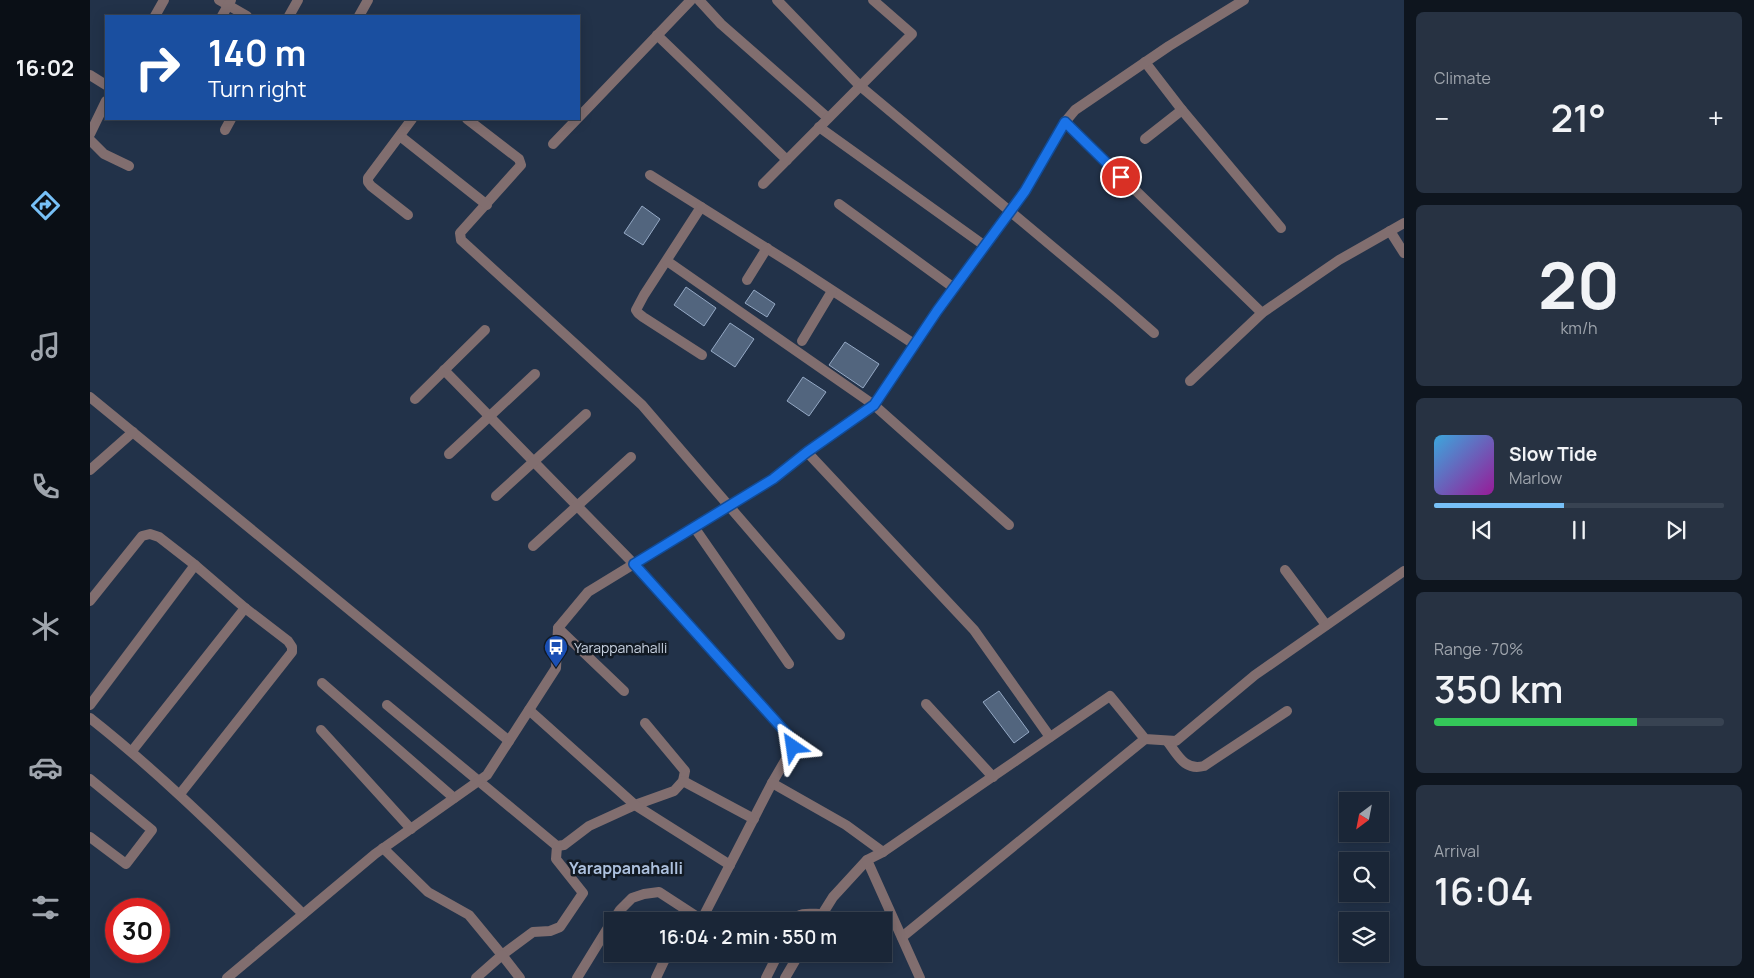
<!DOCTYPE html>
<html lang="en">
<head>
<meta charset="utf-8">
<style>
  :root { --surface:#1a2637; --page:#273242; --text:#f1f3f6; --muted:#9fa5ad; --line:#384352; --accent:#77c0f7 }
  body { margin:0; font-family:Manrope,sans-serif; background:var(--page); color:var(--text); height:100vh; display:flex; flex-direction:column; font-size:19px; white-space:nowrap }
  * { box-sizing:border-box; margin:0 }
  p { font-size:16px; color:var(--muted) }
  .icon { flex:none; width:28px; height:28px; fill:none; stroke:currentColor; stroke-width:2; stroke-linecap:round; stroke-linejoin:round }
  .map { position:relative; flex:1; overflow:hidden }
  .drawer { display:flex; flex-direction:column; gap:12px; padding:12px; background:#0e151e; width:350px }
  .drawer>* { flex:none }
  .banner { position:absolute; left:15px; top:15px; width:475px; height:105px; border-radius:0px; box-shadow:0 2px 12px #0003,0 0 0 1px var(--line); background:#1a4fa0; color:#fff; overflow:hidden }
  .needle { width:32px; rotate:212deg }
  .fabs { position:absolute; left:1249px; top:792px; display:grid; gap:10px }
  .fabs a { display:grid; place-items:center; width:50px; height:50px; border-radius:0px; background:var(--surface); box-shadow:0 2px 12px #0003,0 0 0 1px var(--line); font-size:25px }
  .speed { position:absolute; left:15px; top:898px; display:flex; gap:10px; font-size:25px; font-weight:700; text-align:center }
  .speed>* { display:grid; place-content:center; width:65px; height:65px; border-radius:50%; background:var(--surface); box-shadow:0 2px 12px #0003,0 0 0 1px var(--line); line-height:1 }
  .speed .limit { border:8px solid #d22; background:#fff; color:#111 }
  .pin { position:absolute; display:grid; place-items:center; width:42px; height:42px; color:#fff; margin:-21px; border:2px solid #fff; border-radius:50%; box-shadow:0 1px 5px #0007 }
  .me { position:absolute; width:55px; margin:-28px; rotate:328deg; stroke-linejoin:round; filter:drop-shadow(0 0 4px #0008) }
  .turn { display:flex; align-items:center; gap:18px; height:105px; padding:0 20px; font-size:22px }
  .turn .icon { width:65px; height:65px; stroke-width:2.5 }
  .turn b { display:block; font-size:35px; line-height:42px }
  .big { font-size:38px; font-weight:600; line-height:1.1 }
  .drawer .card { flex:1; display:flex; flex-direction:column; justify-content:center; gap:8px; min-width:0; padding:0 18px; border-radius:8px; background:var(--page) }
  .drawer .dial { align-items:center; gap:0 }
  .dial b { font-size:65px; line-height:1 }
  .song { display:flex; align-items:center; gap:15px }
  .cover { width:60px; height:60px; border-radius:8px; background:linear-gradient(135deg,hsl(200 70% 55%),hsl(300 70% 35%)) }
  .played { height:5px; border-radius:2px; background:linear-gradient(90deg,var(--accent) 45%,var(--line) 45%) }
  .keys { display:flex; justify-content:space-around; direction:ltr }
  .heat { display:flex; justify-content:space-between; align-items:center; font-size:28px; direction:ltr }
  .charge { height:8px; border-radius:4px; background:linear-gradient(90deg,#34c759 70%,var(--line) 0) }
  .trip { position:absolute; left:514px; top:912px; width:288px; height:50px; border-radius:0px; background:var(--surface); box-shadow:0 2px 12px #0003,0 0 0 1px var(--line); font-weight:600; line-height:50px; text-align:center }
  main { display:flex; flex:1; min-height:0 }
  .dock { display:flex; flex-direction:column; width:90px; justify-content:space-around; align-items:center; background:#0a0f16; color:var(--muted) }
  .dock .icon { width:35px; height:35px }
  .dock .on { color:var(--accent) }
  .dock b { font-size:22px; color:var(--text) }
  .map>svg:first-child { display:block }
</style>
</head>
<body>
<main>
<nav class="dock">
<b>16:02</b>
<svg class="icon on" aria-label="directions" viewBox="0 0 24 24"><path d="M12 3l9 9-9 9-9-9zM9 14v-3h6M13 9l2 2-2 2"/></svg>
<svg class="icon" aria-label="music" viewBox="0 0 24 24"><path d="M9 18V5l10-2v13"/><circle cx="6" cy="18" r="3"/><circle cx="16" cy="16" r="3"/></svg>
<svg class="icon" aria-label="phone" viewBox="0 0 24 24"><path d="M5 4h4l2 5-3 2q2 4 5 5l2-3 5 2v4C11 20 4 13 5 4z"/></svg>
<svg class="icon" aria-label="climate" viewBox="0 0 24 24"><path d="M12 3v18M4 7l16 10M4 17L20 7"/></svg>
<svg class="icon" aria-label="car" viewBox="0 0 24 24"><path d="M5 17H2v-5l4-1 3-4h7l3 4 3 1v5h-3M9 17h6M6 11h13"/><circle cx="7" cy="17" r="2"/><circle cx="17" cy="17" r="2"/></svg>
<svg class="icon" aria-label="filters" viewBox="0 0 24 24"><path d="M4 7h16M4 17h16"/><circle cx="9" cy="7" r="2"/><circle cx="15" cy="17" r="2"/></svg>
</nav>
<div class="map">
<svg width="1314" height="978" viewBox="0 0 1314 978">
  <rect width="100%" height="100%" fill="#223249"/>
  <g fill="#52657e" stroke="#95a9c5">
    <path d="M552 206 570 219 553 245 534 233Z"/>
    <path d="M596 287 626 308 614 326 584 305Z"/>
    <path d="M664 290 685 304 677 317 655 303Z"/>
    <path d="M640 323 664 339 645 367 621 351Z"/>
    <path d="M755 342 789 364 773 388 739 365Z"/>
    <path d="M713 377 736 392 719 416 697 401Z"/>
    <path d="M909 691 939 732 924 743 893 702Z"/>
  </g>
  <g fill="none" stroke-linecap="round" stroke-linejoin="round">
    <g stroke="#816e6f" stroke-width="10">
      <path d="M129 0 157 16"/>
      <path d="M609 0 631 24 738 118"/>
      <path d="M687 0 770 86 1025 299 1064 333"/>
      <path d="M65 16 74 0"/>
      <path d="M132 16 141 0"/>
      <path d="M199 16 208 0"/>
      <path d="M269 16 278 0"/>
      <path d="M567 35 697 160"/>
      <path d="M1055 62 1092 110 1191 228"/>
      <path d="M0 75 16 85"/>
      <path d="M489 117 601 0"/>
      <path d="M377 119 429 159 431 165 370 233 371 240 552 405 750 635"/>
      <path d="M975 122 1172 313"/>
      <path d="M729 127 895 246"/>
      <path d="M135 130 141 119"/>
      <path d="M0 134 16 101"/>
      <path d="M310 136 397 205"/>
      <path d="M1055 139 1092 110"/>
      <path d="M0 140 14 154 39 166"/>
      <path d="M463 144 487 119"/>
      <path d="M560 175 611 207 554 295 546 310 548 313 553 317 612 355"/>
      <path d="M673 184 822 34 783 0"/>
      <path d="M749 204 864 288"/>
      <path d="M611 207 705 266 824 344"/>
      <path d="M318 215 281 186 278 182V178L322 119"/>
      <path d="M1300 231 1314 253"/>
      <path d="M577 261 784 405 919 525"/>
      <path d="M657 280 677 248"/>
      <path d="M712 341 742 291"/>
      <path d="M354 370 544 564 699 736 702 742 703 747 682 783 611 921"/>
      <path d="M1100 381 1172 313 1249 260 1314 223"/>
      <path d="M0 397 419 741"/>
      <path d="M325 399 395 330"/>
      <path d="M717 452 884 630 960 737"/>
      <path d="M359 454 445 374"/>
      <path d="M0 470 43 432"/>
      <path d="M406 496 496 414"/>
      <path d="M604 527 699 664"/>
      <path d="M443 546 541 457"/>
      <path d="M1195 570 1236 625"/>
      <path d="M0 601 52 536 60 534 69 537 105 565 155 608 198 641 202 647V652L90 794"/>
      <path d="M468 628 534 691"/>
      <path d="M232 683 364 798"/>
      <path d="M836 704 903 777"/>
      <path d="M0 705 105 565"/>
      <path d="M297 705 467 846 474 845 499 826 545 805 584 791 593 781 595 771 555 723"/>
      <path d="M439 710 545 805 640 865"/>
      <path d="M0 718C76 778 144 847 213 914"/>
      <path d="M231 730 321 829"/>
      <path d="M1077 741C1088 755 1094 771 1114 766L1197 711"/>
      <path d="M42 751 155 608"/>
      <path d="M0 779 62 830 36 864 0 837"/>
      <path d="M593 781 664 819"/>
      <path d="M682 783 756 825 793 852"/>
      <path d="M293 848 338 892 379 915 412 955 443 932 460 931 470 927 493 893 466 859 467 846"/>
      <path d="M523 921 530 910 542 898 554 894 569 892 612 920"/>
      <path d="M704 921C709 911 721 914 732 914"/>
      <path d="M728 921 743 897 777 860"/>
      <path d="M812 937 1055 739"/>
      <path d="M386 978 412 955 430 978"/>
      <path d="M487 978 522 921"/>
      <path d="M566 978 574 961 580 954"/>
      <path d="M676 978 688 954"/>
      <path d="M695 978 709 954"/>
      <path d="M830 978 777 860 793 852 1020 696 1055 739 1086 741 1165 675 1314 571"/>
    </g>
    <path stroke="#816e6f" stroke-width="10" d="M137 978 285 854 397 775 466 668 468 628 498 592 683 479 717 452 784 405 847 311 935 191 975 122 985 110 1079 46 1154 0"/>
  </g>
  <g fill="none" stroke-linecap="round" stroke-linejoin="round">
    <g stroke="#114b97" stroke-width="12">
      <path id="route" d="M703 747 702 742 699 736 544 564 683 479 717 452 784 405 847 311 935 191 975 122 1031 177"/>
    </g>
    <use href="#route" stroke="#1a73e8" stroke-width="9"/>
  </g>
  <defs>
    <g id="bus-pin" transform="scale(1.25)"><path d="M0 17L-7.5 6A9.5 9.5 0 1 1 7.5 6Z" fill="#1a4fb4" stroke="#121a24"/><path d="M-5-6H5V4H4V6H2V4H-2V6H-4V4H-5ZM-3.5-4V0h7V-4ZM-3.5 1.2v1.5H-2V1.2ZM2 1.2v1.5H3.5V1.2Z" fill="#fff"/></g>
  </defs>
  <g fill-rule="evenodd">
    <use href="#bus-pin" x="466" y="647"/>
  </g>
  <g text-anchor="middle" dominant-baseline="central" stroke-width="5" stroke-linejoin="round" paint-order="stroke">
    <g font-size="14" fill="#c8d2e1" stroke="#121a24" text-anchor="start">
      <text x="484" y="647">Yarappanahalli</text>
    </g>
    <g font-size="16" font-weight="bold" fill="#adc1de" stroke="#121a24">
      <text x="536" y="868">Yarappanahalli</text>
    </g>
  </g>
</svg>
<div class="fabs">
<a><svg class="needle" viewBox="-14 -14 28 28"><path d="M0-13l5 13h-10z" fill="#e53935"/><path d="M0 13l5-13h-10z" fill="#9fa5ad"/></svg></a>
<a><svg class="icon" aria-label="search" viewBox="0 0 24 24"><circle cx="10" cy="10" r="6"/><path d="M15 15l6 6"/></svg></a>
<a><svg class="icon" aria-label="layers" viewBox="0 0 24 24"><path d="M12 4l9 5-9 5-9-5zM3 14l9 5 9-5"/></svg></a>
</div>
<div class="speed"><div class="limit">30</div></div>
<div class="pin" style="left:1031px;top:177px;background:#d93025"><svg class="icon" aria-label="arrive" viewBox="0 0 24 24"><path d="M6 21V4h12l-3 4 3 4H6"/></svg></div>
<svg class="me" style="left:703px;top:747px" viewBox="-20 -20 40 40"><path d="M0-17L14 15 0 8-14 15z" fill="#1a73e8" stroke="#fff" stroke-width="4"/></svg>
<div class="trip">16:04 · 2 min · 550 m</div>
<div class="banner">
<div class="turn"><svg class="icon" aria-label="right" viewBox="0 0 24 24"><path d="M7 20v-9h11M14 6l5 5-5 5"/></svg><div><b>140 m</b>Turn right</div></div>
</div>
</div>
<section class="drawer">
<div class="card"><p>Climate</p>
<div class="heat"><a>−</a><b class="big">21°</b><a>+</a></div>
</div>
<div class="card dial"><b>20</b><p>km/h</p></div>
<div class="card">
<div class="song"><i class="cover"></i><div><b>Slow Tide</b><p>Marlow</p></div></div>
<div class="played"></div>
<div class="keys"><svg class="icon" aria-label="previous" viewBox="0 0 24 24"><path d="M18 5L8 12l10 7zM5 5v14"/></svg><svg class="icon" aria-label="pause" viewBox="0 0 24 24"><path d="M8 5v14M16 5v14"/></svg><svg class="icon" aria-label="next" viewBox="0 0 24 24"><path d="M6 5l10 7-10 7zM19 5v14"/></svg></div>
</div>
<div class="card"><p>Range · 70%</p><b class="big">350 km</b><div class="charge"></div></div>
<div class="card"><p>Arrival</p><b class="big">16:04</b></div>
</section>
</main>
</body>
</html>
